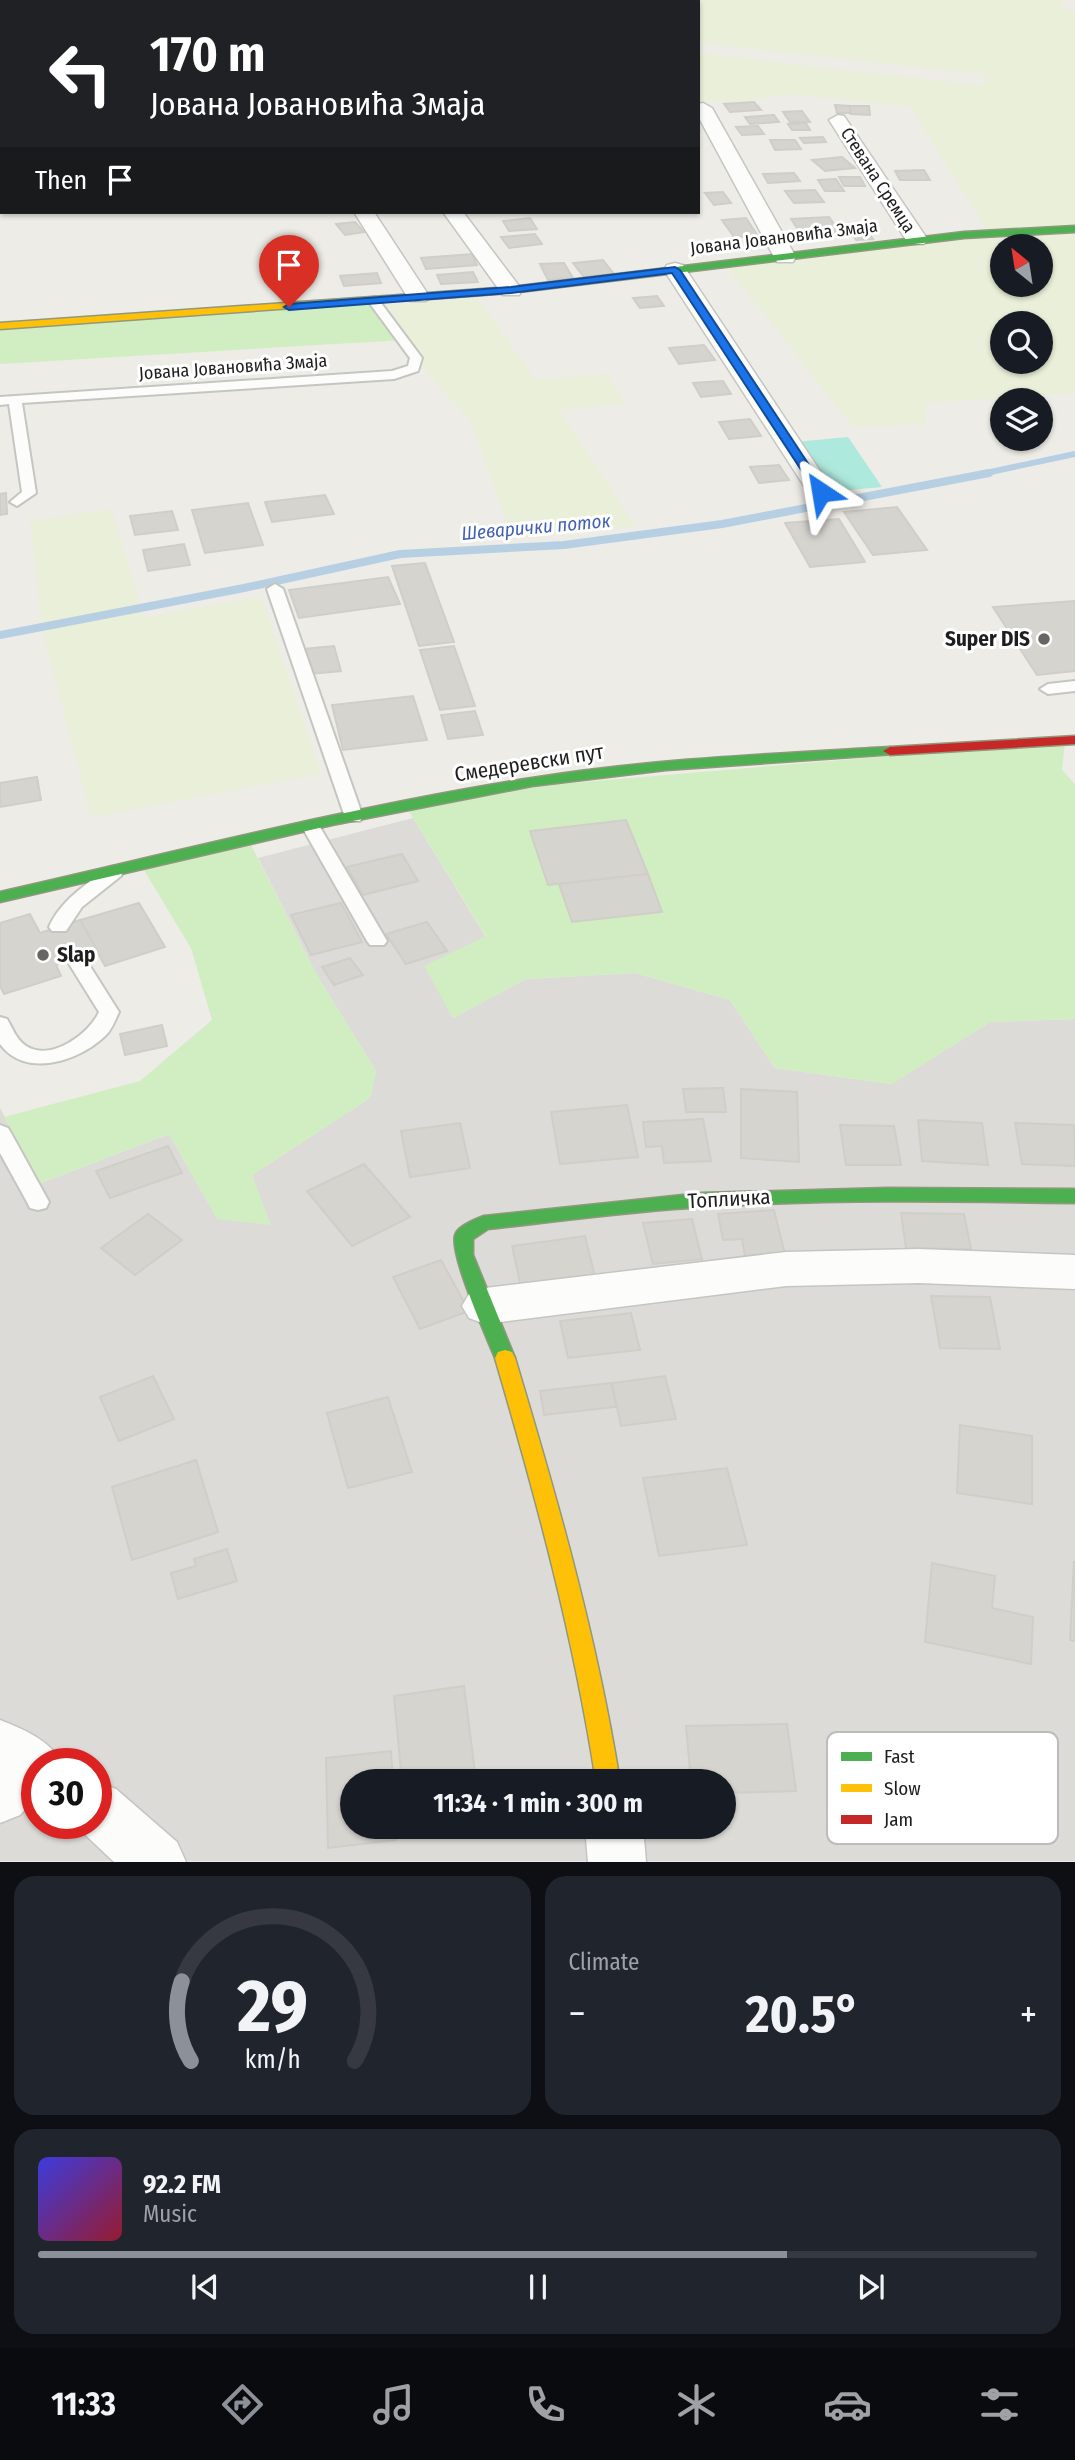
<!DOCTYPE html>
<html lang="en">
<head>
<meta charset="utf-8">
<style>
  :root { --surface:#171b24; --page:#20242c; --text:#f1f3f6; --muted:#9ea1a6; --line:#363941; --accent:#8c9099 }
  body { margin:0; font-family:"Fira Sans Condensed",sans-serif; background:var(--page); color:var(--text); height:100vh; display:flex; flex-direction:column; font-size:26px; white-space:nowrap }
  * { box-sizing:border-box; margin:0 }
  p { font-size:23px; color:var(--muted) }
  .icon { flex:none; width:38px; height:38px; fill:none; stroke:currentColor; stroke-width:2; stroke-linecap:round; stroke-linejoin:round }
  .map { position:relative; height:1862px; overflow:hidden }
  .side { display:flex; flex-direction:column; gap:14px; padding:14px; background:#0d0f14; flex:1 }
  .side>* { flex:none }
  .top-card { position:absolute; left:0px; top:0px; width:700px; height:214px; box-shadow:0 2px 5px #0004; background:#202124; color:#fff; overflow:hidden }
  .needle { width:46px; rotate:330deg }
  .buttons { position:absolute; left:990px; top:234px; display:grid; gap:14px }
  .buttons a { display:grid; place-items:center; width:63px; height:63px; border-radius:50%; background:var(--surface); box-shadow:0 2px 5px #0004; font-size:35px }
  .speed { position:absolute; left:21px; top:1748px; display:flex; gap:14px; font-size:35px; font-weight:700; text-align:center }
  .speed>* { display:grid; place-content:center; width:91px; height:91px; border-radius:50%; background:var(--surface); box-shadow:0 2px 5px #0004; line-height:1 }
  .speed .limit { border:10px solid #d22; background:#fff; color:#111 }
  .pin { position:absolute; display:grid; place-items:center; width:60px; height:60px; color:#fff; margin:-72px -30px; border-radius:50% 50% 50% 0; rotate:-45deg; box-shadow:0 0 7px #0007 }
  .pin .icon { rotate:45deg }
  .me { position:absolute; width:77px; margin:-38px; rotate:327deg; stroke-linejoin:round; filter:drop-shadow(0 0 5px #0008) }
  .turn { display:flex; align-items:center; gap:24px; height:147px; padding:0 35px; font-size:32px }
  .turn .icon { width:91px; height:91px; stroke-width:2.5 }
  .turn b { display:block; font-size:49px; line-height:60px }
  .then { display:flex; align-items:center; height:66px; padding:0 35px; background:#0003; gap:14px; font-size:26px }
  .big { font-size:52px; font-weight:700; line-height:1.1 }
  .side .widget { flex:1; display:flex; flex-direction:column; justify-content:center; gap:10px; min-width:0; padding:0 24px; border-radius:21px; background:var(--page) }
  .side .dial { align-items:center; gap:0 }
  .dial svg { height:182px; overflow:visible; fill:none; stroke:var(--line); stroke-width:7; stroke-linecap:round; text-anchor:middle }
  .dial text { fill:var(--text); stroke:none }
  .song { display:flex; align-items:center; gap:21px }
  .cover { width:84px; height:84px; border-radius:10px; background:linear-gradient(135deg,hsl(240 70% 55%),hsl(350 70% 35%)) }
  .played { height:7px; border-radius:4px; background:linear-gradient(90deg,var(--accent) 75%,var(--line) 75%) }
  .keys { display:flex; justify-content:space-around; direction:ltr }
  .heat { display:flex; justify-content:space-between; align-items:center; font-size:38px; direction:ltr }
  .side .tiles { flex:1; display:grid; gap:14px; grid-template-columns:1fr 1fr }
  .widget:last-child { grid-column:span 2 }
  .trip { position:absolute; left:340px; top:1769px; width:396px; height:70px; border-radius:35px; background:var(--surface); box-shadow:0 2px 5px #0004; font-weight:700; line-height:70px; text-align:center }
  .dock { display:flex; height:112px; justify-content:space-around; align-items:center; background:#090b0e; color:var(--muted) }
  .dock .icon { width:49px; height:49px }
  .dock .current { color:var(--accent) }
  .dock b { font-size:32px; color:var(--text) }
  .map>svg:first-child { display:block }
</style>
</head>
<body>
<div class="map">
<svg width="1075" height="1862" viewBox="0 0 1075 1862">
  <rect width="100%" height="100%" fill="#edece6"/>
  <path fill="#dcdbd8" fill-rule="evenodd" d="M413 818 486 937 453 1018 526 979 635 973 730 1000 775 1068 891 1084 990 1022 1075 1019V1861H0V1108L41 1183 169 1134 217 1218 270 1224 252 1175 370 1098 376 1071 315 972 258 858ZM37 1764H96V1824H37ZM352 1782H723V1827H352Z"/>
  <g fill="#e9efd8" fill-rule="evenodd">
    <path d="M0 0H358L2 2V150Z"/>
    <path d="M525 0H1063L1060 8 1075 11V393L925 403 926 424 853 427 725 264 989 233 910 106 786 94 747 101H698V53L984 86 985 74 698 43V2H522ZM1003 247H1041V285H1003ZM1003 324H1041V362H1003Z"/>
    <path d="M476 297 536 380 607 374 625 403 559 410 635 526 513 538 471 422 371 307Z"/>
    <path d="M111 509 144 617 261 597 321 774 91 817 42 627 30 521Z"/>
  </g>
  <g fill="#d0eec2">
    <path d="M374 301 403 340 0 364V321Z"/>
    <path d="M1065 741 1062 770 1075 784V1019L990 1022 892 1084 775 1068 730 1000 635 973 526 979 453 1018 424 966 486 936 405 805 479 791Z"/>
    <path d="M249 841 315 972 376 1071 370 1098 252 1175 271 1225 217 1219 169 1134 41 1183 4 1117 140 1081 212 1020 191 948 141 865Z"/>
  </g>
  <path fill="#aee9dd" d="M848 437 882 487 828 492 795 442Z"/>
  <g fill="none" stroke-linecap="round" stroke-linejoin="round">
    <path stroke="#b7cfe3" stroke-width="6" d="M981 474 1075 454"/>
    <path stroke="#b7cfe3" stroke-width="8" d="M0 635 244 588 400 554 564 545 722 524 989 473"/>
  </g>
  <g fill="#d6d4cf" stroke="#d0cec8" stroke-width="2">
    <path d="M754 102 761 110 730 112 724 104Z"/>
    <path d="M835 105 850 106 851 113H837Z"/>
    <path d="M850 106H869L870 115 851 114Z"/>
    <path d="M802 111 810 122H790L783 112Z"/>
    <path d="M774 115 779 122 750 124 745 117Z"/>
    <path d="M806 123 810 130H792L788 124Z"/>
    <path d="M758 126 764 134 742 135 736 127Z"/>
    <path d="M823 137 826 142 804 143 800 138Z"/>
    <path d="M770 140H795L801 149 775 150Z"/>
    <path d="M842 157 855 168 825 171 812 160Z"/>
    <path d="M924 170 930 180H900L895 171Z"/>
    <path d="M794 173 800 181 768 183 763 174Z"/>
    <path d="M839 177H860L865 186H844Z"/>
    <path d="M836 179 844 191H825L818 180Z"/>
    <path d="M815 190 824 202 794 203 785 191Z"/>
    <path d="M723 192 731 203 714 205 705 193Z"/>
    <path d="M829 217 840 232 801 234 791 219Z"/>
    <path d="M530 218 537 229 509 231 503 221Z"/>
    <path d="M746 218 758 236 734 237 722 220Z"/>
    <path d="M355 222 364 232 345 235 336 224Z"/>
    <path d="M862 223 873 239 856 240 845 224Z"/>
    <path d="M535 234 542 244 509 248 501 237Z"/>
    <path d="M303 245 308 255 279 258 274 248Z"/>
    <path d="M472 254 477 265 426 269 421 258Z"/>
    <path d="M603 260 614 274 584 277 573 263Z"/>
    <path d="M564 263 573 278 548 280 540 264Z"/>
    <path d="M473 272 478 282 441 284 437 275Z"/>
    <path d="M377 273 381 283 344 286 340 276Z"/>
    <path d="M657 296 664 306 640 308 633 298Z"/>
    <path d="M704 345 715 360 679 364 669 348Z"/>
    <path d="M723 381 731 394 701 397 693 383Z"/>
    <path d="M750 419 761 436 729 439 719 422Z"/>
    <path d="M779 465 789 480 759 483 750 467Z"/>
    <path d="M6 493 7 514 0 515V494Z"/>
    <path d="M325 495 334 514 272 522 265 502Z"/>
    <path d="M248 503 263 545 205 553 192 510Z"/>
    <path d="M897 507 927 550 873 555 844 512Z"/>
    <path d="M172 511 178 530 135 535 130 516Z"/>
    <path d="M839 519 865 562 810 567 785 523Z"/>
    <path d="M184 544 190 565 148 571 143 550Z"/>
    <path d="M425 563 454 642 419 646 392 566Z"/>
    <path d="M388 577 400 604 299 618 289 590Z"/>
    <path d="M1075 601V671L1037 675 993 607Z"/>
    <path d="M334 646 341 671 310 674 304 649Z"/>
    <path d="M454 646 475 706 440 710 420 650Z"/>
    <path d="M413 696 427 740 343 750 332 705Z"/>
    <path d="M475 711 483 735 448 739 441 715Z"/>
    <path d="M37 777 41 800 0 807V783Z"/>
    <path d="M626 820 648 874 548 885 530 831Z"/>
    <path d="M402 854 418 881 363 895 347 867Z"/>
    <path d="M648 874 662 912 572 922 559 884Z"/>
    <path d="M139 903 165 947 105 966 80 920Z"/>
    <path d="M341 903 362 942 311 955 291 915Z"/>
    <path d="M30 914 40 933 80 920 98 952 56 965 61 976 4 994 0 986V923Z"/>
    <path d="M427 922 447 951 406 964 386 934Z"/>
    <path d="M350 958 363 975 334 985 322 967Z"/>
    <path d="M162 1025 167 1046 125 1055 120 1034Z"/>
    <path d="M723 1088 726 1112H686L683 1089Z"/>
    <path d="M741 1089 797 1092 799 1162 741 1158Z"/>
    <path d="M627 1105 638 1157 560 1164 551 1112Z"/>
    <path d="M703 1119 711 1161 664 1163 662 1146 646 1147 643 1122Z"/>
    <path d="M918 1120 982 1123 988 1165 922 1161Z"/>
    <path d="M460 1123 470 1168 410 1177 401 1131Z"/>
    <path d="M1015 1123 1074 1125 1075 1166 1022 1164Z"/>
    <path d="M840 1125 894 1126 901 1165H846Z"/>
    <path d="M168 1146 182 1173 110 1198 96 1171Z"/>
    <path d="M364 1164 410 1217 352 1246 307 1191Z"/>
    <path d="M774 1210 785 1254 745 1256 742 1239 723 1240 718 1214Z"/>
    <path d="M901 1213 964 1214 971 1249 906 1248Z"/>
    <path d="M148 1214 182 1240 135 1275 101 1248Z"/>
    <path d="M692 1219 702 1259 653 1264 643 1223Z"/>
    <path d="M585 1236 595 1277 521 1287 512 1246Z"/>
    <path d="M441 1260 469 1311 420 1329 393 1277Z"/>
    <path d="M931 1296 990 1297 1000 1349 940 1348Z"/>
    <path d="M631 1313 640 1350 568 1358 560 1321Z"/>
    <path d="M153 1376 174 1419 119 1441 100 1397Z"/>
    <path d="M665 1376 676 1419 621 1426 612 1383Z"/>
    <path d="M611 1383 616 1407 544 1415 540 1391Z"/>
    <path d="M388 1397 412 1472 348 1488 327 1413Z"/>
    <path d="M960 1425 1032 1436V1504L957 1493Z"/>
    <path d="M196 1460 218 1532 132 1560 112 1487Z"/>
    <path d="M727 1468 747 1545 659 1556 643 1478Z"/>
    <path d="M227 1549 237 1581 178 1599 171 1573 196 1566 194 1559Z"/>
    <path d="M1074 1562H1075V1641L1070 1640Z"/>
    <path d="M932 1563 995 1576 992 1608 1033 1617 1031 1664 925 1642Z"/>
    <path d="M464 1686 475 1773 402 1782 394 1696Z"/>
    <path d="M787 1724 796 1791 723 1793V1782H691L686 1726Z"/>
    <path d="M391 1751 393 1782H352V1827H395L396 1840 328 1848 326 1758Z"/>
  </g>
  <g fill="none" stroke-linecap="round" stroke-linejoin="round">
    <g stroke="#c5c5c2" stroke-width="4">
      <g id="lane">
        <path d="M374 297 378 299 422 358 418 371 394 379 22 403 36 493 17 506 10 502 22 492 9 404 0 405V397L392 371 408 366 410 358 368 301Z"/>
        <path d="M275 584 283 589 363 817 360 821H348L345 817 267 589Z"/>
        <path d="M1075 681V691L1048 694 1040 689 1048 684Z"/>
        <path d="M311 822 320 827 387 941 384 945H370L367 941 302 827Z"/>
        <path d="M114 866 123 872 121 876 82 907 66 931H52L49 927C61 900 85 886 107 868Z"/>
        <path d="M76 953 83 955 119 1012C115 1020 112 1030 105 1036 79 1061 25 1079 0 1044V1017L7 1019C13 1029 16 1039 26 1046 51 1062 89 1034 99 1012L66 959 69 955Z"/>
        <path d="M0 1125 8 1128 11 1133 49 1202 46 1208 38 1210 30 1208 27 1202 0 1153Z"/>
      </g>
    </g>
    <g stroke="#c5c5c2" stroke-width="3">
      <g id="street">
        <path d="M703 103 712 108 796 257 793 262H777L774 257 698 116V104Z"/>
        <path d="M838 115 844 116 928 240 924 244H910L906 240 829 120Z"/>
        <path d="M354 212H374L429 296 426 301H410Z"/>
        <path d="M443 212H463L522 290 519 295H503Z"/>
        <path d="M675 263 683 265 834 492 830 498 821 500 812 498 808 492 664 270 667 265Z"/>
        <path d="M919 1249 1075 1255V1289L919 1283 786 1286 485 1324 469 1318 462 1306 469 1294 485 1288 786 1252Z"/>
        <path d="M0 1720C23 1729 52 1741 62 1764H37V1797L20 1815 0 1823Z"/>
        <path d="M96 1781 116 1789 177 1842 186 1862H114L74 1824H96Z"/>
        <path d="M585 1827H643L646 1862H588Z"/>
      </g>
    </g>
    <g stroke="#90987e" stroke-width="3">
      <g id="fast">
        <path d="M1075 226V232L964 238 511 293 415 300 410 297 415 294 511 287 964 232Z"/>
        <path d="M890 747 897 751 895 754 666 770 532 786 332 825 0 902V892C177 852 353 806 532 778 650 759 771 754 890 747Z"/>
        <path d="M888 1188 1075 1189V1203C951 1201 828 1199 704 1207 632 1211 560 1221 488 1229L473 1239V1255L515 1358 512 1364 505 1366 498 1364 495 1358C487 1338 446 1247 456 1233 460 1225 476 1219 484 1216L702 1193Z"/>
      </g>
    </g>
    <g stroke="#90987e" stroke-width="3">
      <g id="slow">
        <path d="M415 294 418 295V299L0 329V323Z"/>
        <path d="M505 1350 512 1352 515 1358C557 1498 597 1637 620 1782H596C574 1637 536 1498 495 1358L498 1352Z"/>
      </g>
    </g>
    <g stroke="#90987e" stroke-width="3">
      <path id="jam" d="M1075 736V744L890 755 883 751 890 747Z"/>
    </g>
    <path stroke="#d7ccc6" stroke-width="2" stroke-dasharray="2 2" stroke-linecap="butt" d="M521 2 525 0"/>
    <use href="#lane" fill="#fcfcfb" fill-rule="evenodd"/>
    <use href="#street" fill="#fcfcfb" fill-rule="evenodd"/>
    <use href="#fast" fill="#4caf50" fill-rule="evenodd"/>
    <use href="#slow" fill="#ffc107" fill-rule="evenodd"/>
    <use href="#jam" fill="#c62828" fill-rule="evenodd"/>
  </g>
  <path fill="#1a73e8" stroke="#114b97" stroke-width="2" d="M675 267 680 270 827 492 825 494H817L672 273 511 293 289 310 284 307 289 304 511 287Z"/>
  <g fill="#666664" stroke="#fff" stroke-width="2.5">
    <circle cx="1044" cy="639" r="7"/>
    <circle cx="43" cy="955" r="7"/>
  </g>
  <g text-anchor="middle" dominant-baseline="central" stroke-width="6" stroke-linejoin="round" paint-order="stroke">
    <g font-size="18" fill="#1e1e1e" stroke="#fff">
      <text transform="translate(878 180) rotate(57)">Стевана Сремца</text>
      <text transform="translate(784 237) rotate(-7)">Јована Јовановића Змаја</text>
      <text transform="translate(233 367) rotate(-4)">Јована Јовановића Змаја</text>
    </g>
    <g font-size="19" font-style="italic" fill="#4261b6" stroke="#fff">
      <text transform="translate(536 527) rotate(-5)">Шеварички поток</text>
    </g>
    <g font-size="21" font-weight="bold" fill="#1e1e1e" stroke="#fff" text-anchor="end">
      <text x="1030" y="639">Super DIS</text>
      <text x="57" y="955" text-anchor="start">Slap</text>
    </g>
    <g font-size="21" fill="#1e1e1e" stroke="#fff">
      <text transform="translate(529 763) rotate(-9)">Смедеревски пут</text>
      <text transform="translate(729 1199) rotate(-3)">Топличка</text>
    </g>
  </g>
  <rect x="827" y="1732" width="231" height="112" rx="10" fill="#fff" stroke="#bcbcbc" stroke-width="2"/>
  <rect x="841" y="1752" width="31" height="9" fill="#4caf50"/>
  <rect x="841" y="1784" width="31" height="8" fill="#ffc107"/>
  <rect x="841" y="1815" width="31" height="9" fill="#c62828"/>
  <g font-size="19" fill="#1e1e1e">
    <text x="884" y="1763">Fast</text>
    <text x="884" y="1795">Slow</text>
    <text x="884" y="1826">Jam</text>
  </g>
</svg>
<div class="buttons">
<a><svg class="needle" viewBox="-14 -14 28 28"><path d="M0-13l5 13h-10z" fill="#e53935"/><path d="M0 13l5-13h-10z" fill="#9ea1a6"/></svg></a>
<a><svg class="icon" aria-label="search" viewBox="0 0 24 24"><circle cx="10" cy="10" r="6"/><path d="M15 15l6 6"/></svg></a>
<a><svg class="icon" aria-label="layers" viewBox="0 0 24 24"><path d="M12 4l9 5-9 5-9-5zM3 14l9 5 9-5"/></svg></a>
</div>
<div class="speed"><div class="limit">30</div></div>
<div class="pin" style="left:289px;top:307px;background:#d93025"><svg class="icon" aria-label="arrive" viewBox="0 0 24 24"><path d="M6 21V4h12l-3 4 3 4H6"/></svg></div>
<svg class="me" style="left:821px;top:492px" viewBox="-20 -20 40 40"><path d="M0-17L14 15 0 8-14 15z" fill="#1a73e8" stroke="#fff" stroke-width="4"/></svg>
<div class="trip">11:34 · 1 min · 300 m</div>
<div class="top-card">
<div class="turn"><svg class="icon" aria-label="left" viewBox="0 0 24 24"><path d="M17 20v-9H6M10 6l-5 5 5 5"/></svg><div><b>170 m</b>Јована Јовановића Змаја</div></div>
<div class="then">Then<svg class="icon" aria-label="arrive" viewBox="0 0 24 24"><path d="M6 21V4h12l-3 4 3 4H6"/></svg></div>
</div>
</div>
<section class="side">
<div class="tiles">
<div class="widget dial"><svg viewBox="0 0 100 80">
<path d="M14 69A42 42 0 1 1 86 69"/>
<path d="M14 69A42 42 0 0 1 10 34" stroke="#8c9099"/>
<text x="50" y="56" font-size="32" font-weight="700">29</text>
<text x="50" y="72" font-size="11">km/h</text>
</svg></div>
<div class="widget"><p>Climate</p>
<div class="heat"><a>−</a><b class="big">20.5°</b><a>+</a></div>
</div>
<div class="widget">
<div class="song"><i class="cover"></i><div><b>92.2 FM</b><p>Music</p></div></div>
<div class="played"></div>
<div class="keys"><svg class="icon" aria-label="previous" viewBox="0 0 24 24"><path d="M18 5L8 12l10 7zM5 5v14"/></svg><svg class="icon" aria-label="pause" viewBox="0 0 24 24"><path d="M8 5v14M16 5v14"/></svg><svg class="icon" aria-label="next" viewBox="0 0 24 24"><path d="M6 5l10 7-10 7zM19 5v14"/></svg></div>
</div>
</div>
</section>
<nav class="dock">
<b>11:33</b>
<svg class="icon current" aria-label="directions" viewBox="0 0 24 24"><path d="M12 3l9 9-9 9-9-9zM9 14v-3h6M13 9l2 2-2 2"/></svg>
<svg class="icon" aria-label="music" viewBox="0 0 24 24"><path d="M9 18V5l10-2v13"/><circle cx="6" cy="18" r="3"/><circle cx="16" cy="16" r="3"/></svg>
<svg class="icon" aria-label="phone" viewBox="0 0 24 24"><path d="M5 4h4l2 5-3 2q2 4 5 5l2-3 5 2v4C11 20 4 13 5 4z"/></svg>
<svg class="icon" aria-label="climate" viewBox="0 0 24 24"><path d="M12 3v18M4 7l16 10M4 17L20 7"/></svg>
<svg class="icon" aria-label="car" viewBox="0 0 24 24"><path d="M5 17H2v-5l4-1 3-4h7l3 4 3 1v5h-3M9 17h6M6 11h13"/><circle cx="7" cy="17" r="2"/><circle cx="17" cy="17" r="2"/></svg>
<svg class="icon" aria-label="filters" viewBox="0 0 24 24"><path d="M4 7h16M4 17h16"/><circle cx="9" cy="7" r="2"/><circle cx="15" cy="17" r="2"/></svg>
</nav>
</body>
</html>
